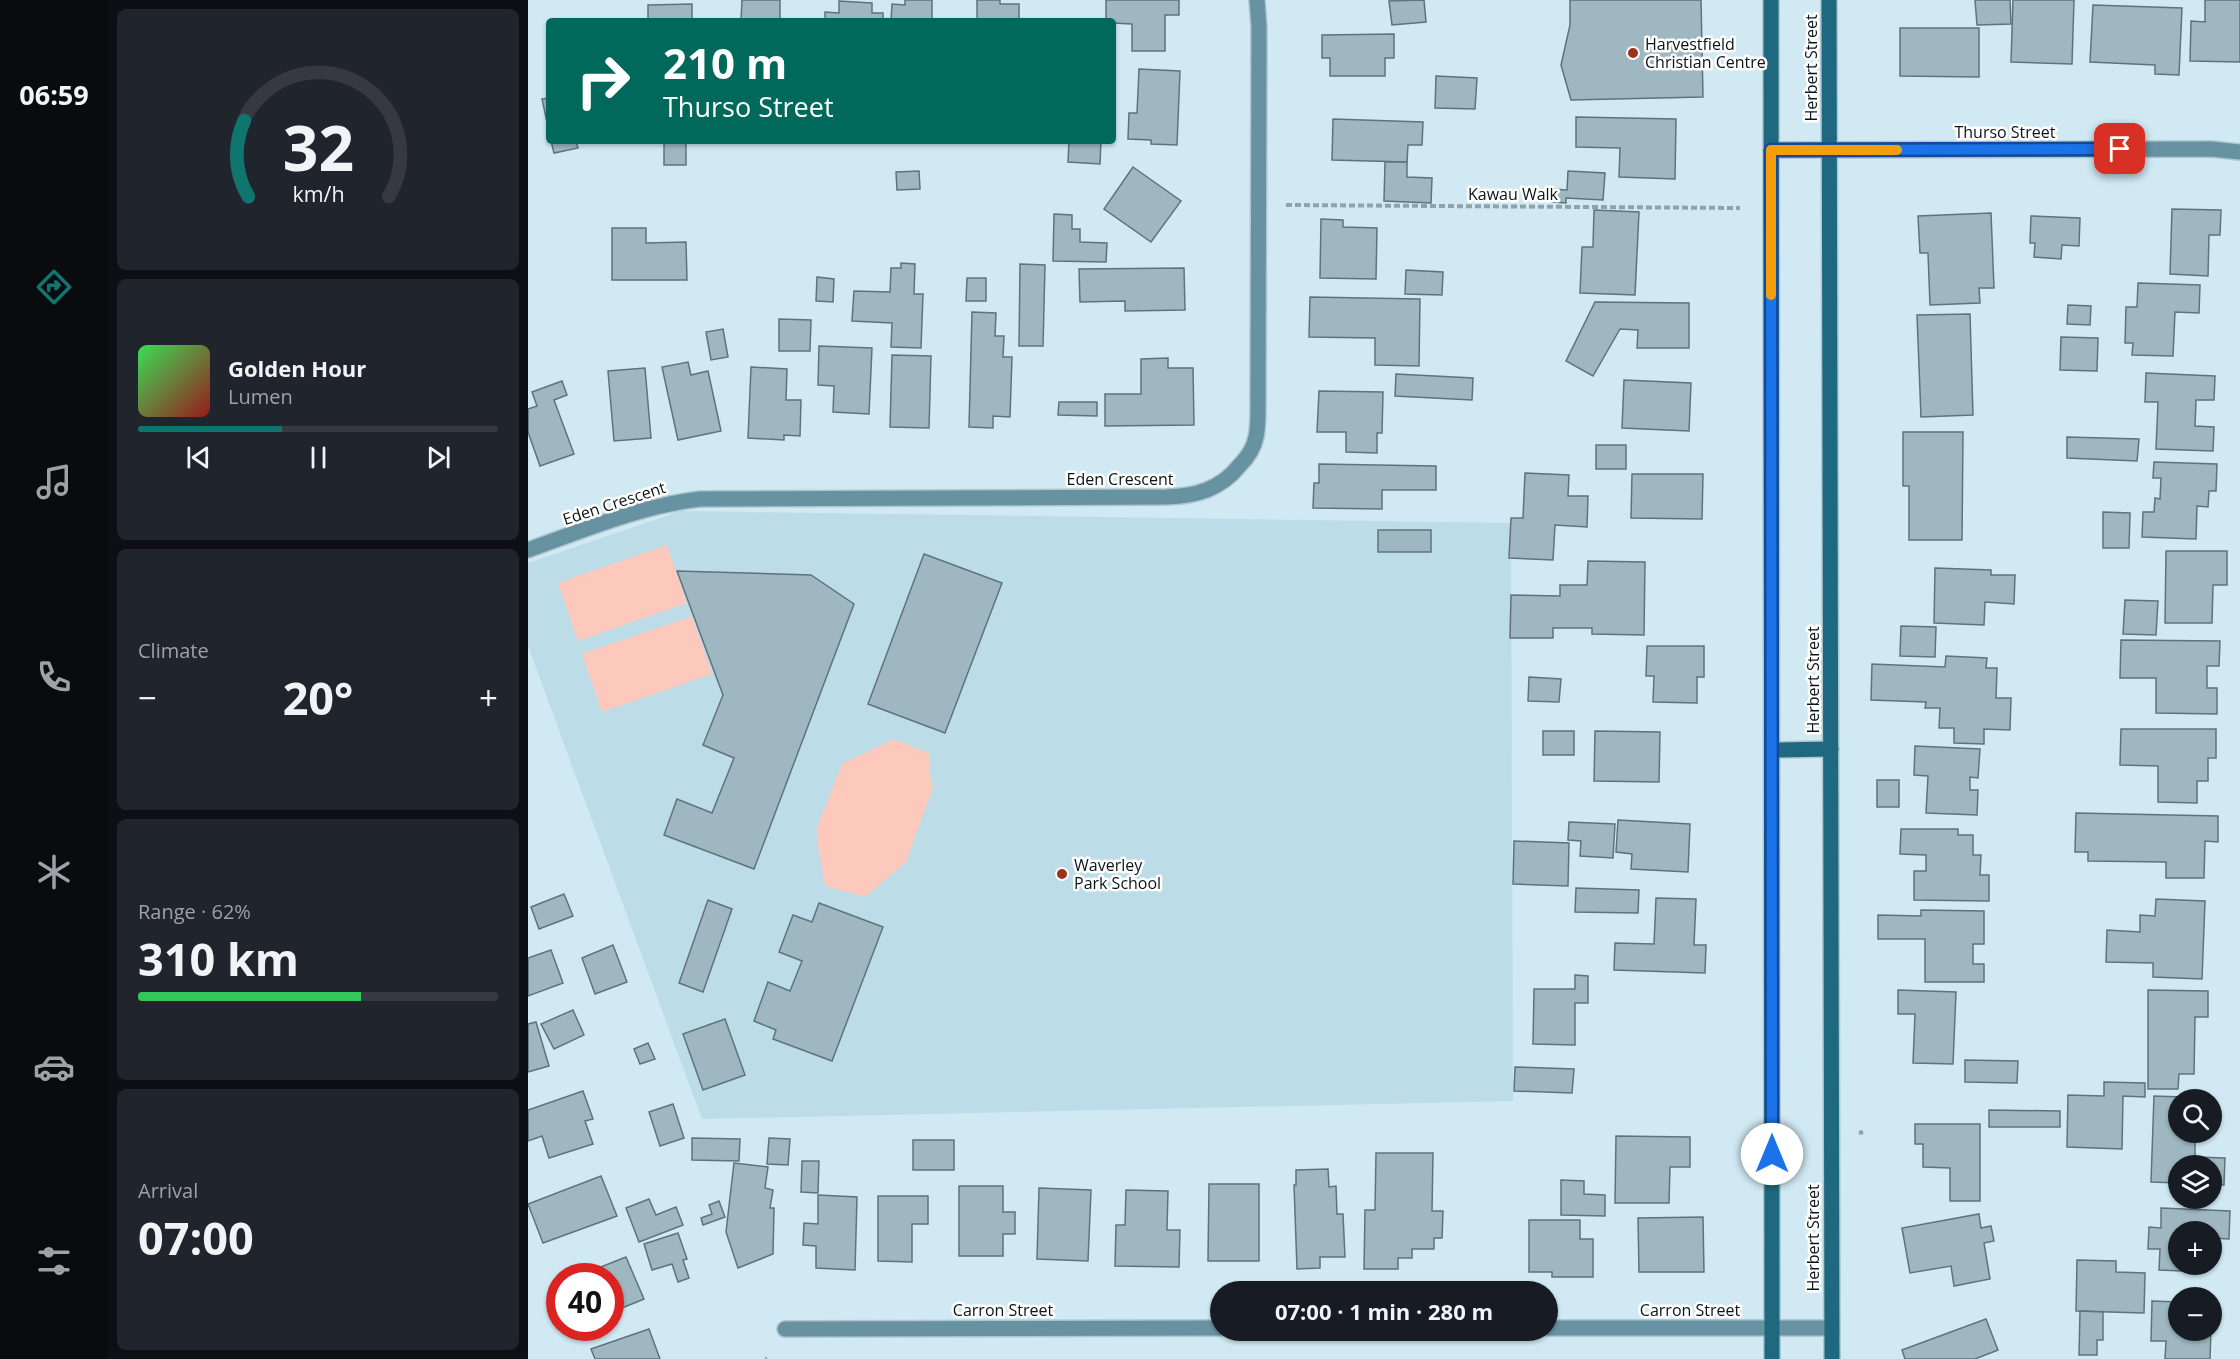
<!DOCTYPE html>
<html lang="en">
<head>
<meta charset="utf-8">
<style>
  :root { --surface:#171b24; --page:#20242c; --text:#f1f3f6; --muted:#9ea1a6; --line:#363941; --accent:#0f766e }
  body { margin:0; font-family:"Open Sans",sans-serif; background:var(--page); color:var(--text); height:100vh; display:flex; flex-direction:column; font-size:22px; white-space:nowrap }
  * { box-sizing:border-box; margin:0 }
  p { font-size:20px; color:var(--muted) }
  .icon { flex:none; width:33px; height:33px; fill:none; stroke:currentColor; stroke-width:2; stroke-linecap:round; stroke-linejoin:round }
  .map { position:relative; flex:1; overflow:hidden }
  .sheet { display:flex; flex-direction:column; gap:9px; padding:9px; background:#0d0f14; width:420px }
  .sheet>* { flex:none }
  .banner { position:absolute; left:18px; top:18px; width:570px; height:126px; border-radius:6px; box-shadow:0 2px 4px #0004; background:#00695c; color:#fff; overflow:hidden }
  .controls { position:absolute; left:1640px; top:1089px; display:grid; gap:12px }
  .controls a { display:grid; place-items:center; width:54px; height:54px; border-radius:50%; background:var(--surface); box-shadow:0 2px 4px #0004; font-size:30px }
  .speed { position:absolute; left:18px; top:1263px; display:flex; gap:12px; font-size:30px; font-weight:700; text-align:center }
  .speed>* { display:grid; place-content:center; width:78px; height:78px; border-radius:50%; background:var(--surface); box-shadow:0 2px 4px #0004; line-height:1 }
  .speed .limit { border:9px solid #d22; background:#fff; color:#111 }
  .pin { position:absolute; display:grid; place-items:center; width:51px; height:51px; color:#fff; margin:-26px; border-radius:12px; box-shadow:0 3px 9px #0006 }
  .me { position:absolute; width:66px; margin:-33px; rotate:0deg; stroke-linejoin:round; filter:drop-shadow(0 0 4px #0008) }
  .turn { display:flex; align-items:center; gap:21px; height:126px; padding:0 18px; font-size:27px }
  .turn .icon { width:78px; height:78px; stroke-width:2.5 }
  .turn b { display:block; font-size:42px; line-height:51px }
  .big { font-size:45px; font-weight:700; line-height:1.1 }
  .sheet .tile { flex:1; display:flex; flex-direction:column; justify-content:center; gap:9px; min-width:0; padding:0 21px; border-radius:9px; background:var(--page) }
  .sheet .dial { align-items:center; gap:0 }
  .dial svg { height:156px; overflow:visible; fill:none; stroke:var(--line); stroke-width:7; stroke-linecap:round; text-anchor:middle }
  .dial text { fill:var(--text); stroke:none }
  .song { display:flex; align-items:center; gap:18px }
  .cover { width:72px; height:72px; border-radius:9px; background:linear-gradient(135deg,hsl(130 70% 55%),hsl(0 70% 35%)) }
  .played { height:6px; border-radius:3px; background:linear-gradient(90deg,var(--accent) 40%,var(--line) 40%) }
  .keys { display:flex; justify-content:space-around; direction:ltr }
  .heat { display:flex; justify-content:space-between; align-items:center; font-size:33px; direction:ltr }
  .charge { height:9px; border-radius:4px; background:linear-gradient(90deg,#34c759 62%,var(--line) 0) }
  .trip { position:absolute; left:682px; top:1281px; width:348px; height:60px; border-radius:30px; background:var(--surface); box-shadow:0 2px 4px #0004; font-weight:700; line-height:60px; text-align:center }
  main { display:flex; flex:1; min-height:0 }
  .tabs { display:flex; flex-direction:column; width:108px; justify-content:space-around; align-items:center; background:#090b0e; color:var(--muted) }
  .tabs .icon { width:42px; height:42px }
  .tabs .selected { color:var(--accent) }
  .tabs b { font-size:27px; color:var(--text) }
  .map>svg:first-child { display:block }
</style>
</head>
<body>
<main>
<nav class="tabs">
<b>06:59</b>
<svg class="icon selected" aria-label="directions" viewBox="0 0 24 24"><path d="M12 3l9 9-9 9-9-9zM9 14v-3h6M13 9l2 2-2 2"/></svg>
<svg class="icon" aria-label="music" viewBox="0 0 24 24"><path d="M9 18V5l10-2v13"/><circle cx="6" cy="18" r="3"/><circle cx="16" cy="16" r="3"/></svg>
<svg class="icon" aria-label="phone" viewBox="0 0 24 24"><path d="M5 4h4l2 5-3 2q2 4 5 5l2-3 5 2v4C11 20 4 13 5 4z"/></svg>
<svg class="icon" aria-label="climate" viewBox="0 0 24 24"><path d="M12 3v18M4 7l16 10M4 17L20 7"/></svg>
<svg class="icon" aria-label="car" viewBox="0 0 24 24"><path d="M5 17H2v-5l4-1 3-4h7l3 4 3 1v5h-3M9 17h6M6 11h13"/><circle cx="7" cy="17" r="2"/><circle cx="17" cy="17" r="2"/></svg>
<svg class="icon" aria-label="filters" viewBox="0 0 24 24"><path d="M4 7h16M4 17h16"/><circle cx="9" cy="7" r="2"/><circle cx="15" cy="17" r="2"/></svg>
</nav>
<section class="sheet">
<div class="tile dial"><svg viewBox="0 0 100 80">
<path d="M14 69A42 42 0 1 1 86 69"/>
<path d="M14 69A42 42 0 0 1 12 30" stroke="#0f766e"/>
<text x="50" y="56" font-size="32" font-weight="700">32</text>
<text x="50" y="72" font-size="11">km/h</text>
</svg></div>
<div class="tile">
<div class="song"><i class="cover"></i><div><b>Golden Hour</b><p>Lumen</p></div></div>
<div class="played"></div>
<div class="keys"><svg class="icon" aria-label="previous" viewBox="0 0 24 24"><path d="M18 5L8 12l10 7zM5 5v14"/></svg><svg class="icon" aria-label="pause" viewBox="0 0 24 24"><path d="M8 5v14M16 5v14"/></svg><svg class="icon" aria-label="next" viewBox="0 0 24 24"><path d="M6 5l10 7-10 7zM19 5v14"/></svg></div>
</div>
<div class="tile"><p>Climate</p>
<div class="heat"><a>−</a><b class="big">20°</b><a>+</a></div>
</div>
<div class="tile"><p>Range · 62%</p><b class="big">310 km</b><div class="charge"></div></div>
<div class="tile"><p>Arrival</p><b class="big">07:00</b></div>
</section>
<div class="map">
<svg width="1712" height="1359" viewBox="0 0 1712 1359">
  <rect width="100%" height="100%" fill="#d0e9f3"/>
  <path fill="#bcdce8" d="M153 511 983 523 985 1101 174 1119 0 646V563Z"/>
  <g fill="#fcc9bc">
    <path d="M139 545 159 603 50 641 30 583Z"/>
    <path d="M164 616 184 674 74 712 54 654Z"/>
    <path d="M366 739 402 754V776L405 788 378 862 337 897 297 886 290 847 289 827 314 764Z"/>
  </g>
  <g fill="#9fb7c0" stroke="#5e747c" stroke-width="1.5">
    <path d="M214 0H252V21H213Z"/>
    <path d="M377 0H404V21H363L364 4 377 5Z"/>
    <path d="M449 0H472V4H491V21H449Z"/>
    <path d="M578 0H651V15H637V51H604V24L585 23V21H578Z"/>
    <path d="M896 0 898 22 864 25 861 1Z"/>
    <path d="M1042 0H1173L1175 97 1043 100 1033 65 1042 25Z"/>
    <path d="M1447 0H1482L1483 24 1449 25Z"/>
    <path d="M1485 0H1546L1544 64 1483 62Z"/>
    <path d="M1677 0H1712V62L1662 61 1663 21 1677 22Z"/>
    <path d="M311 1 344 3V13H355V21H297V12L311 13Z"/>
    <path d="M164 4V21H120V5Z"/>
    <path d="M1565 5 1654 8 1651 75 1627 74V65L1562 62Z"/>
    <path d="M1372 28H1451V77L1372 76Z"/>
    <path d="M866 34V58H857V76H802V58H794V35Z"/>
    <path d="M611 69 652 71 649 145 623 144V140L600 139 601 113H609Z"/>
    <path d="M908 76 949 78 947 109 907 108Z"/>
    <path d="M21 98V132L14 99Z"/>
    <path d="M1048 117 1148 119 1147 179 1091 177 1092 148 1048 147Z"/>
    <path d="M805 119 895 122 894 145H880L879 162 804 160Z"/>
    <path d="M23 141H48L50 148 26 153Z"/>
    <path d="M541 141H573L572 164 540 162Z"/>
    <rect x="136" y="143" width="22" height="22"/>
    <path d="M857 162H879V177L904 178 903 203 856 201Z"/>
    <path d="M605 167 653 201 623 242 576 209Z"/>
    <path d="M391 171 392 189 369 190 368 172Z"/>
    <path d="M1040 171 1077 173 1075 200 1038 198V203L1024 202V189L1039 190Z"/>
    <path d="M1644 209 1693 210 1692 235H1681L1680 276 1642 274Z"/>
    <path d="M1066 210 1111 212 1107 295 1052 293 1054 247H1065Z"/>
    <path d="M1463 213 1466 288H1451L1452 303 1402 305 1400 253H1392L1390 216Z"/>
    <path d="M526 214 544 215V229H552V242L579 243 578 262 525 261Z"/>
    <path d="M1503 216 1552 218 1551 246 1534 245 1533 259 1506 257 1507 243H1502Z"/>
    <path d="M793 219 815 220V227L849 228 848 279 792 278Z"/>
    <path d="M84 228H118V243L158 242 159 280H84Z"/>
    <path d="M373 263 387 264 386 294H395L393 348 363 347 364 323 324 321 326 291 362 292 363 268H373Z"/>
    <path d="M492 264 517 265 515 346H491Z"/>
    <path d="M656 268 657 310 597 311V301L552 302 551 269Z"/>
    <path d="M878 270 915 272 914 295 877 294Z"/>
    <path d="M289 277 306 279 305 302 288 301Z"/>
    <path d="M439 278H458V301H438Z"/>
    <path d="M1610 283 1672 285 1671 313 1647 312 1645 356 1604 355 1605 343H1597L1598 307H1609Z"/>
    <path d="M782 297 892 299 891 366 847 365V338L781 337Z"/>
    <path d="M1067 302 1161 303V348H1109L1110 330 1092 329 1065 376 1038 361Z"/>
    <path d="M1540 305 1563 306 1562 325 1539 324Z"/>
    <path d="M444 312 468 313 467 336H476L475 357H484L482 417 465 416V428L441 427Z"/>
    <path d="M1442 314 1445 415 1393 417 1389 315Z"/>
    <path d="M251 319 283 320 282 351H251Z"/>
    <path d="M195 329 200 357 183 360 178 332Z"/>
    <path d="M1533 337 1570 338 1569 371 1532 370Z"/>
    <path d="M291 346 344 348 341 414 305 412 306 386 290 385Z"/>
    <path d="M364 355 403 356 401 428 362 427Z"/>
    <path d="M640 358V368H665L666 425 577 426V394H613V359Z"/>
    <path d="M160 362 163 375 180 371 193 431 150 440 134 367Z"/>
    <path d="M223 367 259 369 258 400H273L272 436 256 435V440L220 438Z"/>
    <path d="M117 368 123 438 86 441 80 371Z"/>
    <path d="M1618 373 1687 376 1686 400H1668L1667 426 1686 427 1685 451 1628 449 1630 402H1617Z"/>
    <path d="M868 374 945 378 944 400 867 396Z"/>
    <path d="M1096 380 1163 383 1161 431 1094 428Z"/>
    <path d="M34 381 39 395 26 400 46 454 12 466 0 432V409L9 406 4 392Z"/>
    <path d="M791 391 855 392 854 433H849V453L818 452V432H789Z"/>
    <path d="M531 402H569V416L530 415Z"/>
    <path d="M1375 432H1435L1434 540H1381V486H1375Z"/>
    <path d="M1539 437 1611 439 1609 461 1539 458Z"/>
    <rect x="1068" y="445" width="30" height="24"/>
    <path d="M1626 462 1689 464 1688 491H1681L1680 507 1669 506 1668 539 1614 537 1615 512H1626L1627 498 1632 499 1633 478H1625Z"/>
    <path d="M791 464 908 466V490H854V509L785 508 786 483H791Z"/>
    <path d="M997 473 1041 475 1040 496H1060L1059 527 1027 525 1025 560 981 558 983 518H995Z"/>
    <path d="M1104 474H1175L1174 519 1103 518Z"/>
    <path d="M1575 512 1602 513 1601 548H1575Z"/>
    <rect x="850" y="530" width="53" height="22"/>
    <path d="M1638 551H1699V585H1685L1684 623H1637Z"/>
    <path d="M396 554 474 583 417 733 340 704Z"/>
    <path d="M1060 561 1117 562 1116 635 1064 634V628H1025V638H982L983 595 1032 596V585H1059Z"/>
    <path d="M1407 568 1463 570V575H1487L1486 604 1457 602 1456 625 1406 623Z"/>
    <path d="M149 571 283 575 326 604 226 869 136 835 149 799 184 813 206 758 175 745 195 695Z"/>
    <path d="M1597 600 1630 601 1628 635 1595 634Z"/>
    <path d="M1373 626 1408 627 1407 657 1372 656Z"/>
    <path d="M1593 640 1692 641 1691 666H1679V688H1689V714L1628 713V678H1592Z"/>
    <path d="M1119 646H1176V677H1169V703L1125 702 1126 676H1118Z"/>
    <path d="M1418 656 1459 658 1458 668H1469L1468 698H1483L1482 730 1456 729V744L1426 743V728H1411L1412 708H1397L1398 702 1343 700 1344 664 1417 667Z"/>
    <path d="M1001 677 1033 679 1031 702 1000 701Z"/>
    <path d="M1593 729H1688V758H1680V781H1669V803L1630 802V766L1592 765Z"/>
    <rect x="1015" y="731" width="31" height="24"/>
    <path d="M1067 731 1132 732 1131 782 1066 781Z"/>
    <path d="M1387 746 1452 749 1450 778 1442 777V790H1450L1449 815 1398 813 1400 776 1386 775Z"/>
    <rect x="1349" y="780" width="22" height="27"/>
    <path d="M1548 813 1690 816V842L1677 841 1676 878H1638V862L1560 861V852H1547Z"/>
    <path d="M1090 820 1162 824 1160 872 1103 869 1104 854 1088 852Z"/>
    <path d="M1041 822 1087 824 1085 858 1052 856 1053 841 1040 840Z"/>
    <path d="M1373 829H1430V835H1445V855H1453L1452 875H1461V901L1386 900V871H1398V855L1372 854Z"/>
    <path d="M986 841 1041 843 1040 886 985 884Z"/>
    <path d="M1048 888 1111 890 1110 913 1047 912Z"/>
    <path d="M36 894 45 916 11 929 3 907Z"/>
    <path d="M1128 898 1168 899 1166 945H1178L1177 973 1086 970 1087 943 1126 944Z"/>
    <path d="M1628 899 1677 901 1674 979 1625 977V963L1578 962 1579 930 1612 932V915L1627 916Z"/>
    <path d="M180 900 204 909 175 992 151 983Z"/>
    <path d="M291 903 355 927 304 1061 245 1039 248 1030 226 1021 240 982 262 991 274 961 251 952 265 915 284 922Z"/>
    <path d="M1393 910 1456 911V944H1445V964H1456V982H1397V939H1350V915L1393 916Z"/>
    <path d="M85 945 99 982 67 994 54 958Z"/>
    <path d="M23 950 35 983 0 996V958Z"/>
    <path d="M1047 975 1060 976V1003H1047V1045L1005 1044 1006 989H1047Z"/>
    <path d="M1370 990 1428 992 1425 1064 1385 1063 1387 1014H1370Z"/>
    <path d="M1620 990 1680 991V1017H1667L1666 1074H1651L1650 1089H1620Z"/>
    <path d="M45 1010 56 1035 26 1049 13 1024Z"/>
    <path d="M197 1019 217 1075 175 1090 155 1034Z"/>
    <path d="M8 1022 21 1066 0 1072V1024Z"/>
    <path d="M120 1043 127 1059 112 1064 106 1049Z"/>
    <path d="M1437 1060 1490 1061 1489 1083 1437 1082Z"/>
    <path d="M987 1067 1046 1069 1044 1093 986 1091Z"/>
    <path d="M1576 1082 1617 1083V1097L1595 1096 1594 1149 1539 1147 1540 1095 1576 1096Z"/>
    <path d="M55 1091 65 1119 57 1121 65 1144 21 1158 14 1136 0 1141V1110Z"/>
    <path d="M1626 1096 1683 1098 1650 1100V1132H1681V1138H1667V1157L1697 1158 1696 1185 1683 1184V1166H1650V1183L1623 1182Z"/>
    <path d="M145 1104 156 1138 132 1146 121 1112Z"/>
    <path d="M1461 1110 1532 1111V1127H1461Z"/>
    <path d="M1387 1124H1452V1201H1422V1168L1395 1167V1144H1387Z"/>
    <path d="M1088 1136 1162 1137V1167H1142L1141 1203H1087Z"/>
    <path d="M164 1138 212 1139 211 1161 164 1160Z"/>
    <path d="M241 1138 262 1139 260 1165 239 1164Z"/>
    <rect x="385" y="1140" width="41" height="30"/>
    <path d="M848 1153H905L904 1211H915L914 1238H906V1249H884V1258H870V1269H836L837 1210H847Z"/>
    <path d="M274 1161H291L290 1193 273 1192Z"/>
    <path d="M206 1163 240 1167 237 1188 245 1190 242 1208H246L245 1254 210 1268 198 1232Z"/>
    <path d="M800 1169 801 1187 808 1186 809 1214H815L817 1257H792V1268L769 1269 766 1185H768V1170Z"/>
    <path d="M73 1176 89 1216 15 1243 0 1204Z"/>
    <path d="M1033 1180 1056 1181V1194L1077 1195V1216L1033 1215Z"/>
    <path d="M681 1184H731V1261H680Z"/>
    <path d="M431 1186H475V1212H487V1234H475V1256H431Z"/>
    <path d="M511 1188 563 1190 560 1261 509 1259Z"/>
    <path d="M598 1190 640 1191 639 1230H652L651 1267 587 1266 588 1225H597Z"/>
    <path d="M290 1195 329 1197 327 1270 288 1268V1246L275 1245 276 1223 290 1224Z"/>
    <path d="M350 1196H400V1224H384V1262L350 1261Z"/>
    <path d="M121 1199 128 1215 148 1207 155 1225 111 1242 98 1208Z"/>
    <path d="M191 1201 197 1217 175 1225 173 1218 184 1214 181 1205Z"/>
    <path d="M1633 1208 1702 1211 1701 1239 1683 1238V1232H1650V1264H1678V1272L1631 1270 1632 1249H1620L1621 1227 1633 1228Z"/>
    <path d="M1451 1214 1453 1228 1463 1226 1466 1241 1456 1243 1462 1279 1426 1286 1423 1266 1382 1273 1374 1228Z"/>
    <path d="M1175 1217 1176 1272H1111L1110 1218Z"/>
    <path d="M1001 1220H1052V1239H1065V1277H1024V1272H1001Z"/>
    <path d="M150 1233 159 1259 155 1260 161 1278 150 1282 144 1264 124 1270 116 1244Z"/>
    <path d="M98 1257 116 1299 82 1313V1276H50Z"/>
    <path d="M1549 1260 1588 1261V1272L1617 1273 1616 1313 1548 1311Z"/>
    <path d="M1624 1301 1650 1302V1330H1683V1309H1687V1329H1683L1682 1359H1637L1638 1341H1623Z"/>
    <path d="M1552 1311 1575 1312V1340H1569V1355H1551Z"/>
    <path d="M1458 1319 1470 1350 1447 1359H1377L1374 1350Z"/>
    <path d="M121 1329 132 1359H67L63 1349Z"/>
  </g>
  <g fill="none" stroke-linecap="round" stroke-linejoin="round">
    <g stroke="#b0c7d0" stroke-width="18">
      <g id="street">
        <path d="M1243 150 1683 149 1712 152"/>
        <path d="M0 550C56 530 112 506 172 499L638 497C668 496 692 490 712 465 719 458 726 447 728 437 730 428 730 418 730 409L731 27 729 0"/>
        <path d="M1020 1328H1304"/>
        <path d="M257 1329 693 1328"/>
      </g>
    </g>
    <g stroke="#b0c7d0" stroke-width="18">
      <g id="secondary">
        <path d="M1243 0 1244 1359"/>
        <path d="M1301 0 1304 1359"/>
        <path d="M1244 750 1303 749"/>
      </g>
    </g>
    <g stroke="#8fa3aa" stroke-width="4" stroke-dasharray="6 3" stroke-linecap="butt">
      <path d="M758 205 1212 208"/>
      <path d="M1331 1133 1335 1132"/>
      <path d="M238 1359 239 1358"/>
    </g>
    <use href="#street" stroke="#6792a2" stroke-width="15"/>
    <use href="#secondary" stroke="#1f6980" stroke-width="15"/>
  </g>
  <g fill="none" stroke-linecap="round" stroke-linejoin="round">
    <g stroke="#114b97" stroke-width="15">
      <path id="route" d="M1244 1154 1243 150 1592 149"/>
    </g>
    <use href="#route" stroke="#1a73e8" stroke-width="10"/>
    <path stroke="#f59e0b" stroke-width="10" d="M1243 295V150H1369"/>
  </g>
  <g fill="#9b321a" stroke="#fff" stroke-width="2">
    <circle cx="1105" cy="53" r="6"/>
    <circle cx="534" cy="874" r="6"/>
  </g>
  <g text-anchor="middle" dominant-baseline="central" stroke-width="5" stroke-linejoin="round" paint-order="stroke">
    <g font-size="16" fill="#0a1316" stroke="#fff" text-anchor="start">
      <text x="1117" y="44">Harvestfield<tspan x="1117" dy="18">Christian Centre</tspan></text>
      <text x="546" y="865">Waverley<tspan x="546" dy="18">Park School</tspan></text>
    </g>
    <g font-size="16" fill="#0a1316" stroke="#fff">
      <text transform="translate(1283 68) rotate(-90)">Herbert Street</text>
      <text x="1477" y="132">Thurso Street</text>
      <text x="985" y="194">Kawau Walk</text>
      <text x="592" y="479">Eden Crescent</text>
      <text transform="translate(86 503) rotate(-18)">Eden Crescent</text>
      <text transform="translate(1285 680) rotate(-90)">Herbert Street</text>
      <text transform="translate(1285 1238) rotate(-90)">Herbert Street</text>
      <text x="475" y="1310">Carron Street</text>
      <text x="1162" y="1310">Carron Street</text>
    </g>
  </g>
</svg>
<div class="controls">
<a><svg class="icon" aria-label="search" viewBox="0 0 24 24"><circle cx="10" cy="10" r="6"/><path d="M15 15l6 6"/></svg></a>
<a><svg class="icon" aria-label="layers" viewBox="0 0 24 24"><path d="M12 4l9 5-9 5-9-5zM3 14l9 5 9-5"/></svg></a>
<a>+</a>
<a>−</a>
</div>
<div class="speed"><div class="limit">40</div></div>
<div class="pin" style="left:1592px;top:149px;background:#d93025"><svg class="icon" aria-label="arrive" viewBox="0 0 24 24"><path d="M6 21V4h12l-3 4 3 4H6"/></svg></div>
<svg class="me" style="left:1244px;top:1154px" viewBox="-20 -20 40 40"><circle r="19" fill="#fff"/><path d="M0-13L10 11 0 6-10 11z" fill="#1a73e8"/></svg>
<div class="trip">07:00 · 1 min · 280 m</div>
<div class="banner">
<div class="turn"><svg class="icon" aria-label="right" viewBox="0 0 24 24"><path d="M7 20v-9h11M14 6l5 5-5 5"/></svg><div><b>210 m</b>Thurso Street</div></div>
</div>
</div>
</main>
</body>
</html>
